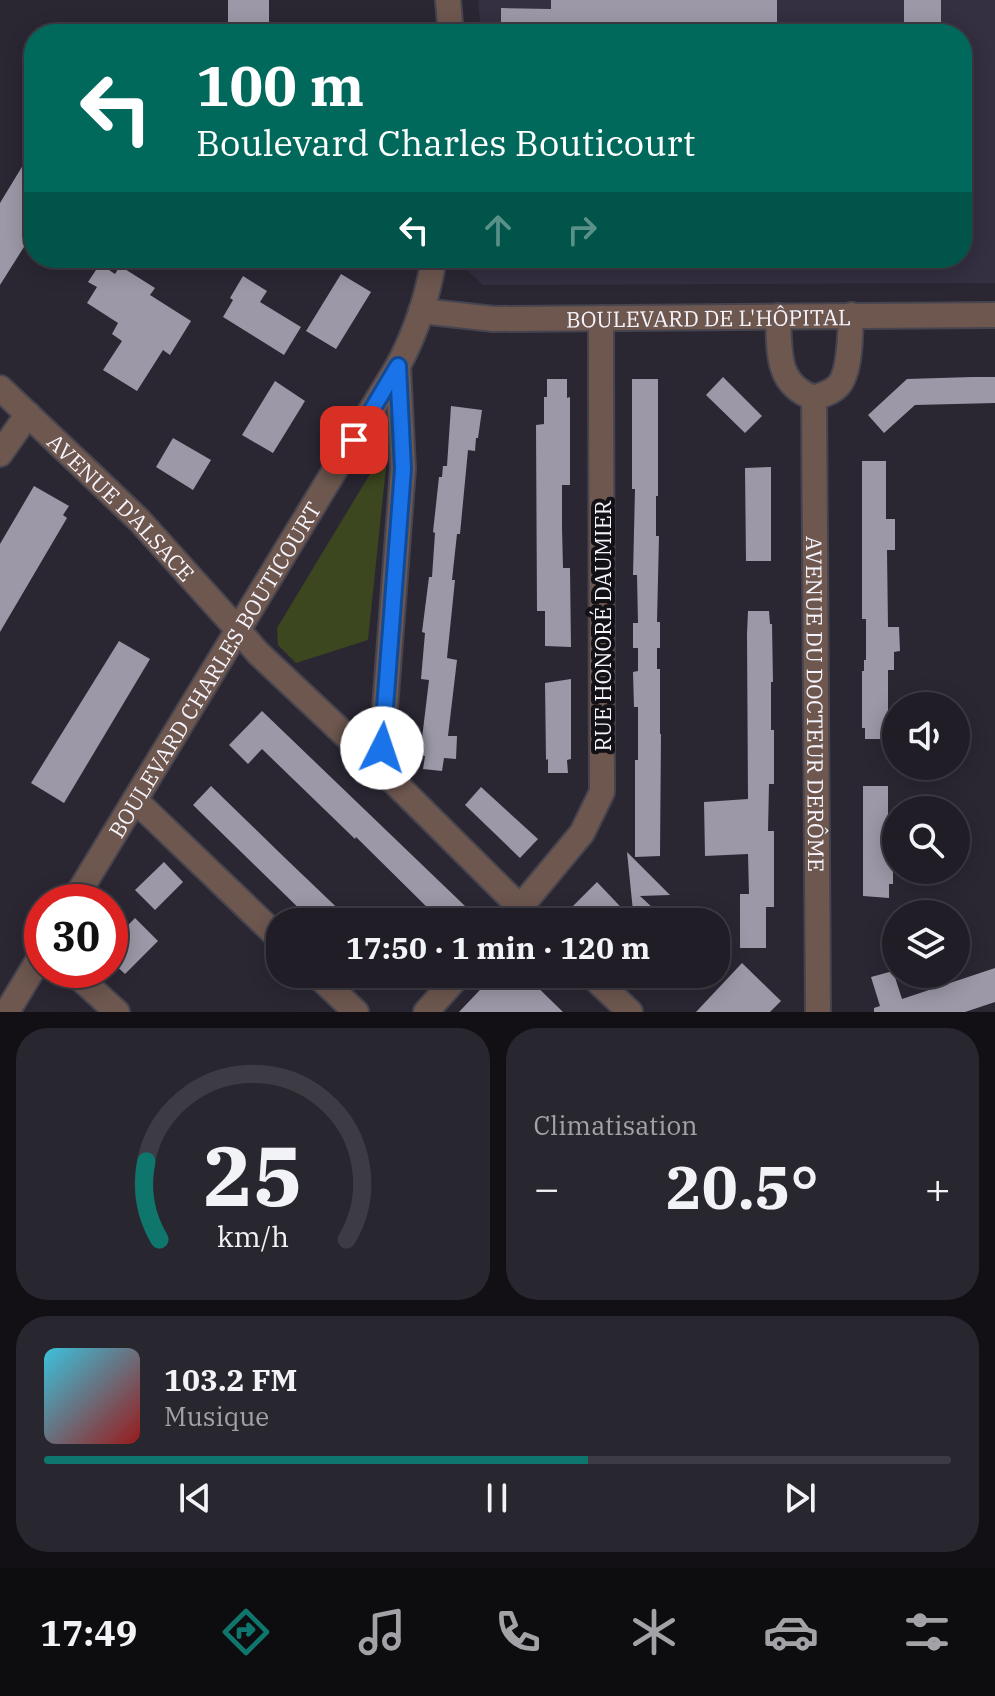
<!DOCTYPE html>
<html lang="fr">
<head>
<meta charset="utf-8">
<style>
  :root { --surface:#201d26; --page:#28262e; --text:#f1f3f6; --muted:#a2a2a7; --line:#3d3b43; --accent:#0f766e }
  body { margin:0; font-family:"IBM Plex Serif",serif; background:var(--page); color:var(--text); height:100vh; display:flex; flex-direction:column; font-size:30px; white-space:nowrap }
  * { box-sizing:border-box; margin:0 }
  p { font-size:26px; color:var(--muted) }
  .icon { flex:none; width:44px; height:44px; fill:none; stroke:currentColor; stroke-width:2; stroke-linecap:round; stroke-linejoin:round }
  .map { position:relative; height:1012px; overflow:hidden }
  .side { display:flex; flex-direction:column; gap:16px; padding:16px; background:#121015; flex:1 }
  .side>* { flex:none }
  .guide { position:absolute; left:24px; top:24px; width:948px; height:244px; border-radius:32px; box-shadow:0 4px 20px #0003,0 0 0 2px var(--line); background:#00695c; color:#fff; overflow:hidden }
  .fabs { position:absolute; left:882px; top:692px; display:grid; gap:16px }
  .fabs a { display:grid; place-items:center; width:88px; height:88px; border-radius:50%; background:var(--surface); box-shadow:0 4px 20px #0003,0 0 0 2px var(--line); font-size:40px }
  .speed { position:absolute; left:24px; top:884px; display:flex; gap:16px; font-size:40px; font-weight:700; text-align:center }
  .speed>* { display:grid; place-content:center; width:104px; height:104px; border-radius:50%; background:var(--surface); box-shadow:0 4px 20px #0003,0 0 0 2px var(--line); line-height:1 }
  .speed .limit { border:12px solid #d22; background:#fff; color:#111 }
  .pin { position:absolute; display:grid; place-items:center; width:68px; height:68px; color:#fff; margin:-34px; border-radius:16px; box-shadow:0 4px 12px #0006 }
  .me { position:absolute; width:88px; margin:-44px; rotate:4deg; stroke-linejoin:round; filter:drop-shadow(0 0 6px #0008) }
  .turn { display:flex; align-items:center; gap:28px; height:168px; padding:0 40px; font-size:36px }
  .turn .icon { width:104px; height:104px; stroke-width:2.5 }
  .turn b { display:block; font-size:56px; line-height:68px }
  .lanes { display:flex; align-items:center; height:76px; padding:0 40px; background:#0003; justify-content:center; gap:40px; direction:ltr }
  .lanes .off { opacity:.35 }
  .big { font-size:60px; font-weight:700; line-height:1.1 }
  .side .widget { flex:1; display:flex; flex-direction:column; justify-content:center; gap:12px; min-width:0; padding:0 28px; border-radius:32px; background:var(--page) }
  .side .dial { align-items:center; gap:0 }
  .dial svg { height:208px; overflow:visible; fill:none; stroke:var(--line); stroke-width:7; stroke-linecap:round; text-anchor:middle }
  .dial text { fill:var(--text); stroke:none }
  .song { display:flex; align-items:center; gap:24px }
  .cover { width:96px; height:96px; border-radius:12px; background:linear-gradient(135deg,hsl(190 70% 55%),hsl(0 70% 35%)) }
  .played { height:8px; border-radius:4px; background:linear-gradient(90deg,var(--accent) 60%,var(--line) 60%) }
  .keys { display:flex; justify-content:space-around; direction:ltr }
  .heat { display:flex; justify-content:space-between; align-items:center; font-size:44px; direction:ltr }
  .side .tiles { flex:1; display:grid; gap:16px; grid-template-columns:1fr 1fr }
  .widget:last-child { grid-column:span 2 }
  .trip { position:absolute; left:266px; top:908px; width:464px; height:80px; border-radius:32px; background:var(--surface); box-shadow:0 4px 20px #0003,0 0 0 2px var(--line); font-weight:700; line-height:80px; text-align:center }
  .tab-bar { display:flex; height:128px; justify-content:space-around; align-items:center; background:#0d0c0f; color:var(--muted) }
  .tab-bar .icon { width:56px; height:56px }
  .tab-bar .current { color:var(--accent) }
  .tab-bar b { font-size:36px; color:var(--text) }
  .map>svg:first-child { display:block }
</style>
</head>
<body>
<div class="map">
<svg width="995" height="1012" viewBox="0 0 995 1012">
  <rect width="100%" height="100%" fill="#2a2733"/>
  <path fill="#342f41" d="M478 0H995V283L483 285 463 266V258H962V34H481Z"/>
  <path fill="#3c461f" d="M376 464 386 467 368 640 296 663 278 645 277 628Z"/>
  <g fill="#9c98a7">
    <rect x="228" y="0" width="41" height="34"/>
    <path d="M551 0H777V34H501V8L551 9Z"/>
    <rect x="904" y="0" width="37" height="34"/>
    <path d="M34 147V231L0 285V203Z"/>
    <path d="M100 264 115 274 120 266 155 288 150 295 191 321 170 355 163 350 137 391 103 370 122 341 112 334 118 323 87 303 97 287 88 282Z"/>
    <path d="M341 274 371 292 336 349 306 331Z"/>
    <path d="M243 276 267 291 260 302 301 327 284 355 223 317 233 300 230 298Z"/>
    <path d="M723 377 762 416 745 433 706 395Z"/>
    <path d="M972 377H995V403L915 405 884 433 868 415 907 379Z"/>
    <path d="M547 379H567V398L570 397V485H562V527L563 568H570L571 647 545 646V611H537L536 425 544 424V397H547Z"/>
    <path d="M632 379H658V496H656V536H659L657 622H660V648H657V669H660V734H661L660 856 635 857V760H638V707H634L633 672 638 671V648H633V623H638L637 575H633L635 489H632Z"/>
    <path d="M275 381 305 401 273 453 242 435Z"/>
    <path d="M451 406 482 410 478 438H476L475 451 468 450 460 534H457L452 580H455L447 658 457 660 448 736H457L456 759 444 758 442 771 423 769 425 756 420 755 429 680 421 679 425 633 422 632 429 577H432L435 533 433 532 439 477H442L443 466H447Z"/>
    <path d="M173 438 211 460 193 490 156 467Z"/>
    <path d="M862 461H886V519H895V550H887L888 627H899L900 651 894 652V670H888V728H885V739H865V728H862V671H864V660H866V619H862Z"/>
    <path d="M771 467V561H746L745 468Z"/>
    <path d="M34 486 69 506 63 515 67 518 0 632V544Z"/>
    <path d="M748 611H769L770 624H772L773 682H771V730H774V784H769L768 831H774V907H766V948H740V894H749L748 854 705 856 704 802 748 799 747 634Z"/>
    <path d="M119 641 150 659 64 803 31 783Z"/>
    <path d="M571 679V759L567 760 568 773H548V759L546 760 545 683Z"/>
    <path d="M262 711 465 906 449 922H442L356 837 355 839 262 749 248 764 229 745Z"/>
    <path d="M211 786 284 857 352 922H313L193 805Z"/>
    <path d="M863 786H888V854H893V884H889V898L863 896Z"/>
    <path d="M481 787 538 839 520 858 465 805Z"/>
    <path d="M627 852 670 895 640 896 668 922H588L572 907 597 882 634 921Z"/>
    <path d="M164 862 183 882 155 910 135 890Z"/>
    <path d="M135 918 158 941 125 974 110 960V944Z"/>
    <path d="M742 963 781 1001 770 1012H696Z"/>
    <path d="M995 968V1002L965 1012H874V1008L880 1006 871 977 893 971 902 999Z"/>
    <path d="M495 974H524L563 1012H459Z"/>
  </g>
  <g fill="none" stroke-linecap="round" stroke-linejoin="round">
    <g stroke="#46444f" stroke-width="28">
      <g id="minor">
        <path id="s1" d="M421 311 494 319 995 315"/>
        <path d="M778 316C780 351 775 384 814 398 823 395 832 392 838 386 851 372 850 333 851 315"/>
        <path id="s2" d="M0 388 139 520 239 631"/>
        <path id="s3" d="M814 398 818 1012"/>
        <path d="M0 454 28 414"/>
        <path d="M373 761 382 748 403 469 398 366"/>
        <path d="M135 800 280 939"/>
        <path d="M508 922 582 833 602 792 601 318"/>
        <path d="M71 970 117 1012"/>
        <path d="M316 974 356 1012"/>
        <path d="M426 1012 460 974"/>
      </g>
    </g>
    <g stroke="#46444f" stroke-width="28">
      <g id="tertiary">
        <path d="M448 0 451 34"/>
        <path d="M239 631 258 653 373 761 535 922"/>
        <path id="s4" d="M73 902 398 366C416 332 428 296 434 258"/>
        <path d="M590 974 630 1012"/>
        <path d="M7 1012 42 954"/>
      </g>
    </g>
    <use href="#minor" stroke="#6d574f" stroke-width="24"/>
    <use href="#tertiary" stroke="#6d574f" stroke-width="24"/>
  </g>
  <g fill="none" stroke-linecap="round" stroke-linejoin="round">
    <g stroke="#114b97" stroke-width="20">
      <path id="route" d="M354 440 398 366 403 469 382 748"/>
    </g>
    <use href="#route" stroke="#1a73e8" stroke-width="14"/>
  </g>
  <g text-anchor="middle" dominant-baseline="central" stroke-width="8" stroke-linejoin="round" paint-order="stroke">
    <g font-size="22" fill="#f5f3fb" stroke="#121116">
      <text stroke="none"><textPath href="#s1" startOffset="288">BOULEVARD DE L'HÔPITAL</textPath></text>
      <text stroke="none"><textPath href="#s2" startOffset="170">AVENUE D'ALSACE</textPath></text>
      <text transform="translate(602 626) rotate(-90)">RUE HONORÉ DAUMIER</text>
      <text stroke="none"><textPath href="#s4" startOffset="272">BOULEVARD CHARLES BOUTICOURT</textPath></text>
      <text stroke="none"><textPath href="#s3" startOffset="306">AVENUE DU DOCTEUR DERÔME</textPath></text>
    </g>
  </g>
</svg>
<div class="fabs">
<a><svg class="icon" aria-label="sound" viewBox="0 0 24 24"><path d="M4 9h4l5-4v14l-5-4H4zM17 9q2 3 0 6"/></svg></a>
<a><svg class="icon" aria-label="search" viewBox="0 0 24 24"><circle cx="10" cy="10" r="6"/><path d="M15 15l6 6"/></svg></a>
<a><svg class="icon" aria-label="layers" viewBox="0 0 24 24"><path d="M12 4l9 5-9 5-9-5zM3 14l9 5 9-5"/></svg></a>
</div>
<div class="speed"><div class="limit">30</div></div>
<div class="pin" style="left:354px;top:440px;background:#d93025"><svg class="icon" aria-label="arrive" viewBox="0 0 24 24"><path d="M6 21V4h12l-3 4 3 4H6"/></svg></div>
<svg class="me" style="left:382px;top:748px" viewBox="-20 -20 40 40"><circle r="19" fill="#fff"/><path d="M0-13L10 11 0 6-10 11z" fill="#1a73e8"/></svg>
<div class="trip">17:50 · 1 min · 120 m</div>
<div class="guide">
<div class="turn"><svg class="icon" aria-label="left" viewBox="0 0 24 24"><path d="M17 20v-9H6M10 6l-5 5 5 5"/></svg><div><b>100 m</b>Boulevard Charles Bouticourt</div></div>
<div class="lanes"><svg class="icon" aria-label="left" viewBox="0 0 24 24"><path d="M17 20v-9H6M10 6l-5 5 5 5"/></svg><svg class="icon off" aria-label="ahead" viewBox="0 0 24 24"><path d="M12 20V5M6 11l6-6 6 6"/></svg><svg class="icon off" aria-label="right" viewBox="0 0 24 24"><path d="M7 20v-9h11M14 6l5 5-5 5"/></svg></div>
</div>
</div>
<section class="side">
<div class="tiles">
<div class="widget dial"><svg viewBox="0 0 100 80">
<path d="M14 69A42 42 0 1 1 86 69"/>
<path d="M14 69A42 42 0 0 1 9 39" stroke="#0f766e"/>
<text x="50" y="56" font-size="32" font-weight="700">25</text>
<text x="50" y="72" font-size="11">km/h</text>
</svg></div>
<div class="widget"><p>Climatisation</p>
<div class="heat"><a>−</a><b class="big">20.5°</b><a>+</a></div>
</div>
<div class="widget">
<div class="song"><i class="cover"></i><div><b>103.2 FM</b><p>Musique</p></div></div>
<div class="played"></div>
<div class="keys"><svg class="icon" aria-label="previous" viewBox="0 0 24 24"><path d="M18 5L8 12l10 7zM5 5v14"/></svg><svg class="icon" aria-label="pause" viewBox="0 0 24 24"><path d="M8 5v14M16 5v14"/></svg><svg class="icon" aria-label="next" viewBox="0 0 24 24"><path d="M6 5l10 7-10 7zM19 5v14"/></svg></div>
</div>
</div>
</section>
<nav class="tab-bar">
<b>17:49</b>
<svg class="icon current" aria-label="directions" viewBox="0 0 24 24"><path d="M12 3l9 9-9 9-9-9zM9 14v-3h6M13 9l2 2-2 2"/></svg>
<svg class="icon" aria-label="music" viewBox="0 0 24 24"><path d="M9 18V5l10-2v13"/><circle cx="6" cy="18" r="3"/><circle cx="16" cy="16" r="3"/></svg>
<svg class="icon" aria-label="phone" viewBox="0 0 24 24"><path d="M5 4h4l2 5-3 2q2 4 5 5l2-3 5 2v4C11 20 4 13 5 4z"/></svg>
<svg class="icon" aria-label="climate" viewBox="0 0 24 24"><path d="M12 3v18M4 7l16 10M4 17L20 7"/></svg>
<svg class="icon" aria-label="car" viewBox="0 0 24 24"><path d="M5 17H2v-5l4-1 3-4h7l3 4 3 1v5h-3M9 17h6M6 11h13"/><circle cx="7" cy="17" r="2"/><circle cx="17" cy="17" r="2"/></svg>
<svg class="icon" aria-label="filters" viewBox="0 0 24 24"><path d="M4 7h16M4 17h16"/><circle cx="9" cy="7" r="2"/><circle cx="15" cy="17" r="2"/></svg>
</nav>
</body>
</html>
